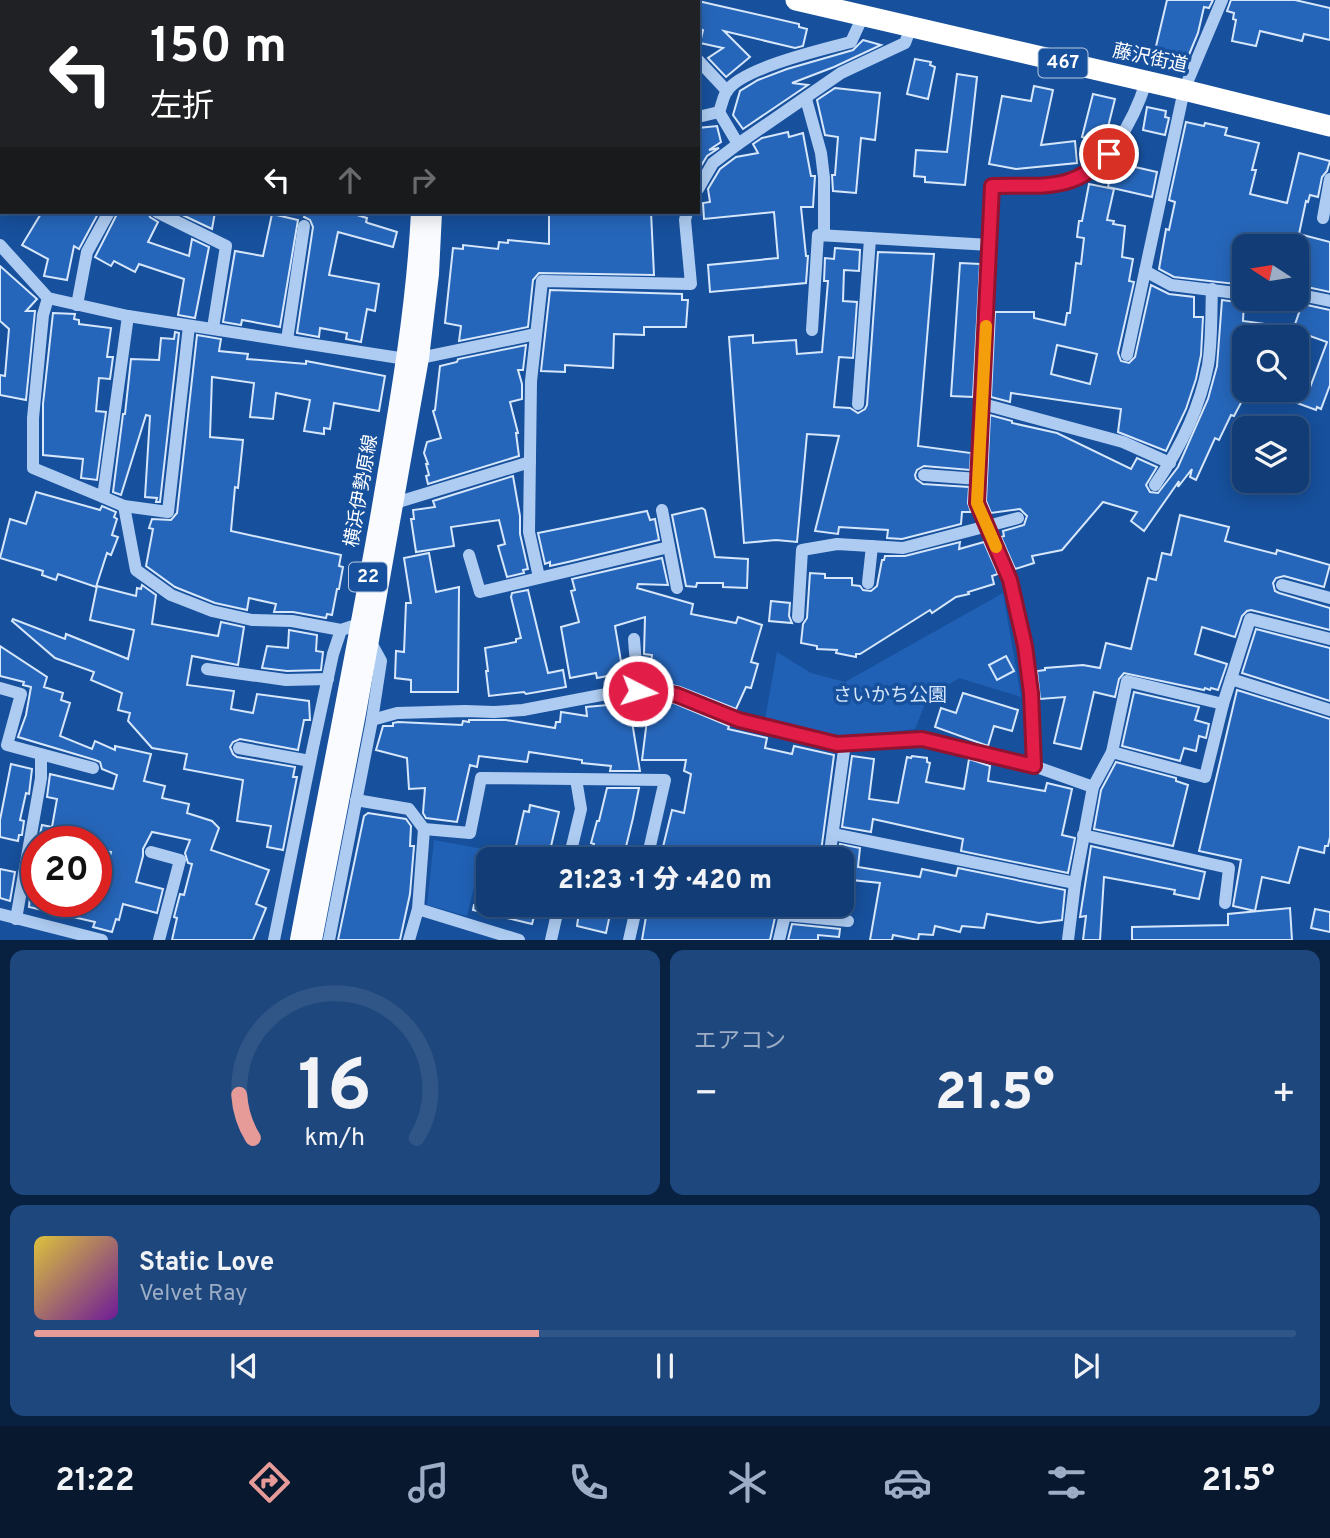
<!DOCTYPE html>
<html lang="ja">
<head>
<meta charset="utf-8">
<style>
  :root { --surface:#113c75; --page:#1e477d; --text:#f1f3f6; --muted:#9cadc5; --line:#305687; --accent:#e69b98 }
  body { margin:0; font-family:Overpass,"Noto Sans JP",sans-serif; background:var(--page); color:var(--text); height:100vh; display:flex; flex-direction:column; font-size:26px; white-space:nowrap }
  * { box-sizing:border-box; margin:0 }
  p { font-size:23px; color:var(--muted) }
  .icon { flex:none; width:38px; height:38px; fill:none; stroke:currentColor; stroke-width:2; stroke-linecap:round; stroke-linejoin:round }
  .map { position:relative; height:940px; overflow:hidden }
  .side { display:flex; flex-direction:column; gap:10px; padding:10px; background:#092140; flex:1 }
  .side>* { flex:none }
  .top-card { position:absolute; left:0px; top:0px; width:700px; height:214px; box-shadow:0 4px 18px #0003,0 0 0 2px var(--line); background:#202124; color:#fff; overflow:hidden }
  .needle { width:46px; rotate:282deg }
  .buttons { position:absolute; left:1232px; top:234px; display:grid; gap:14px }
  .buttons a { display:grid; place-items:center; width:77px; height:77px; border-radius:14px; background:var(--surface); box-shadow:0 4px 18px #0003,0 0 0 2px var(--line); font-size:35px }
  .speed { position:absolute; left:21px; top:826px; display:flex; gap:14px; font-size:35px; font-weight:700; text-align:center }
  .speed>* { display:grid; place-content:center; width:91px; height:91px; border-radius:50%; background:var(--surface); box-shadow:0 4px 18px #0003,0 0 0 2px var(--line); line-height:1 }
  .speed .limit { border:10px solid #d22; background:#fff; color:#111 }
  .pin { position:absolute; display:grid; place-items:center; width:60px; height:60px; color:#fff; margin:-30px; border:4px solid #fff; border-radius:50%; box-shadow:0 2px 7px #0007 }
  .me { position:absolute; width:77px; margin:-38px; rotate:95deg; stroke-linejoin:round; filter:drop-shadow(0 0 5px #0008) }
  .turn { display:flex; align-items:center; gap:24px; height:147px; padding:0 35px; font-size:32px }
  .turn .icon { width:91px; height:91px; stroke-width:2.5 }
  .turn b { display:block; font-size:49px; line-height:60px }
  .lanes { display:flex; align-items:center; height:66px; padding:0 35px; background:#0003; justify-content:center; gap:35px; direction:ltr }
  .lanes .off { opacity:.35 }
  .big { font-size:52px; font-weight:800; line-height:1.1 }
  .side .tile { flex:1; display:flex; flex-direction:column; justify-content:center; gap:10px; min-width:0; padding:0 24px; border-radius:14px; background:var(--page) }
  .side .dial { align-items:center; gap:0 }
  .dial svg { height:182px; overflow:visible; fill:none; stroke:var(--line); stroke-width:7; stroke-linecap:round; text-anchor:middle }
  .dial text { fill:var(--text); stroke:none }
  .song { display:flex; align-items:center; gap:21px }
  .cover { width:84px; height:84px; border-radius:10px; background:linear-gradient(135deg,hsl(50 70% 55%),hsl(280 70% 35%)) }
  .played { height:7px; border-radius:4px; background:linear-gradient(90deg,var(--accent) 40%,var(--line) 40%) }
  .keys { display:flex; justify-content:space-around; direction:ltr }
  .heat { display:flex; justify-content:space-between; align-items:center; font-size:38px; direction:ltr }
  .side .tiles { flex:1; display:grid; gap:10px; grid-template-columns:1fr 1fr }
  .tile:last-child { grid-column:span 2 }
  .trip { position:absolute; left:476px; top:847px; width:378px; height:70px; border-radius:14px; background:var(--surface); box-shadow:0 4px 18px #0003,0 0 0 2px var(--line); font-weight:800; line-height:70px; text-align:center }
  .tabs { display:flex; height:112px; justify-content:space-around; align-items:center; background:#07182f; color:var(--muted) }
  .tabs .icon { width:49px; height:49px }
  .tabs .active { color:var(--accent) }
  .tabs b { font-size:32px; color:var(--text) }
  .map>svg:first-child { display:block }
</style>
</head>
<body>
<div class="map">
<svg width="1330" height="940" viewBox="0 0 1330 940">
  <rect width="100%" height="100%" fill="#17509c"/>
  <g fill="#2061b6">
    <path d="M1003 593 1021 697 959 678 927 699 915 729 832 738 765 720 777 652 811 673 845 682Z"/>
    <path d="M434 840 483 849 467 916 427 905Z"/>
  </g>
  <g fill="#2666ba" stroke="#d6e7fc" stroke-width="2" fill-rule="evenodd">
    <path d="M1167 0H1213L1209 8 1204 7 1198 33 1188 57 1168 53 1166 62 1153 59Z"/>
    <path d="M1231 0H1295L1330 8V40L1304 34 1302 41 1260 31 1256 46 1232 41 1236 20 1233 19 1234 13 1227 11Z"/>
    <path d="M698 1 799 24V27L807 29 803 46 795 48 724 31 750 57 726 77 708 58 723 48 700 43 703 30 698 28Z"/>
    <path d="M863 40 881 45 834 67 792 83 808 85 743 129 733 115 740 91 758 80 787 69 853 50Z"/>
    <path d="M915 59 931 62 930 65 935 67 928 99 907 94Z"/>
    <path d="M957 74 977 77 965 185 925 182V177L914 176 916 150 947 152Z"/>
    <path d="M1034 86 1053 90 1041 145 1075 141 1077 163 1016 169 989 164 1002 96 1031 101Z"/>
    <path d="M835 88 880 93 875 140 861 138 856 193 833 191 832 175H835L838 137 825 135 817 100Z"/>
    <path d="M1093 94 1115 99 1104 143 1082 137Z"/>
    <path d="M1147 107 1166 111 1165 117 1169 118 1165 135 1143 130Z"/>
    <path d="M1186 122 1204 126 1205 123 1227 128 1225 135 1259 143 1252 170H1256L1250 194 1287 203 1299 153 1330 161 1327 171 1322 177 1318 197 1310 195 1308 202 1306 201 1299 234 1330 242V292L1307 287 1297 290V247L1271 244V247H1260L1244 243V285L1174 277 1159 269 1166 229 1169 230 1175 202 1169 200Z"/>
    <path d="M717 126 721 142 709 150 719 148 707 156 701 166H698V128Z"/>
    <path d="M788 132 789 137 803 133 811 176H815L813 207H801L806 256H808L806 283 710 292 708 265 778 258 774 212 704 219 703 203 710 202 708 189 720 169 736 157 758 153 753 144 762 138Z"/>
    <path d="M1113 162 1157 172 1152 197 1108 187Z"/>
    <path d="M1089 184 1114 189 1107 220 1114 221 1113 224 1125 226 1122 257 1133 259 1129 281 1134 282 1118 353 1121 361 1129 363 1135 357 1151 285 1169 294 1194 297V317H1203L1201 355 1196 379 1186 409 1166 451 1118 432 1121 409 1011 393 1010 402 991 397 995 312H1034V318L1065 325 1067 313H1070L1076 263 1081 264 1084 238 1077 237 1079 221H1082ZM1057 345 1097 354 1090 384 1051 374Z"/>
    <path d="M42 212H99L79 249 74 246 67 280 44 276 48 259 22 245Z"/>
    <path d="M118 212H148L150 217 158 222 148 242 189 256 192 239 209 247 195 318 178 315 184 279 139 264 135 272 114 261 111 266 95 257Z"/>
    <path d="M176 212H215L212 229Z"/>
    <path d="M306 212H347L367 218 366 222 368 223 397 232 393 247 338 232 329 275 379 284 375 311 367 309 361 342 346 339 347 333 320 328 319 337 297 333 313 227 310 220 304 217Z"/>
    <path d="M549 212H651L654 275 539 273 533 280 528 327 459 341 461 326 445 323 453 248 463 249V245L498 249 499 242 508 243V240L549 244Z"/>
    <path d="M272 214 298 220 280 327 242 320 241 325 223 322 235 251 263 256Z"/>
    <path d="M835 248 860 250 859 271 844 270 843 301 857 302 853 358 839 357 834 407 850 408 858 413 865 409 867 405 878 252 934 254 918 446 971 453 970 470 924 466 917 470 915 475 916 479 923 484 969 487 968 503 971 512H962L961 524 902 539 887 538 888 530 839 527 838 534 815 531 839 436 807 434 797 542 776 540 744 543 729 337 753 335V343L796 340 797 354 822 352 828 281H824L825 258 834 259Z"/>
    <path d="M960 263 980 264 973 397 951 396Z"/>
    <path d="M0 266 37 299 26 311H35L26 400 0 395V375L5 376 9 329 0 321Z"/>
    <path d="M550 290 682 294V300H688L686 327H644V335L614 334 613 368 565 365V372L541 371Z"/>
    <path d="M1222 300 1244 303 1243 321 1266 324 1265 338H1244V393L1242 401 1234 416 1231 415 1219 440 1215 438 1196 480 1190 477 1192 469 1178 487 1179 481 1144 531 1131 521 1137 512 1103 502 1062 550 1032 556 1034 563 1015 569 1001 537 1004 536 1003 531 1024 525 1027 516 1020 509 991 513 986 501 990 415 1012 421V423L1057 433 1131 469 1137 458 1157 467 1146 485 1150 492 1158 493 1178 467 1208 399 1217 366Z"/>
    <path d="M1307 305 1330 310V385L1321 409 1317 407 1316 410 1267 392 1309 390 1327 342 1293 330 1301 307Z"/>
    <path d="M53 313 75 314 74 319 79 320V324L111 328 107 357H113L110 379 99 378 96 411 106 412 97 480 81 478 83 459 43 455V404Z"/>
    <path d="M175 332 179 333 160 502H156L157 498 145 497 150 416 146 415 121 495 113 492 123 414H125L131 359 159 360 161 338 174 339Z"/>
    <path d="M197 335 221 339 219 351 248 354 247 359 306 364V361L385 376 379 411 334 403 330 429 324 428V434L304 431 310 400 276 393 273 419 250 417 254 383 212 377 210 437 243 440 238 488 235 487 231 531 341 555 339 566 343 567 339 589H337L332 615 327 614 326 618 293 612H274L276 604 249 598 247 610 215 603 175 587 146 566 153 529 149 528 152 519 171 520 177 513Z"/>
    <path d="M526 345 523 370H518L522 384V399L510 402 518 433H516L519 456 428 484 426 476 429 475 426 464H428L424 453 427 442 441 438 433 411 435 410 440 366 457 362 458 359Z"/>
    <path d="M513 476 520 516V534L528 569 523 570 524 573 507 577 498 546 505 544 499 520 451 527 454 546 416 552 411 519H414L413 510 435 507 433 501Z"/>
    <path d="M36 492 100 510 102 506 116 512 114 517 117 519 112 535 118 537 111 555 107 553 96 587 58 574 56 580 42 575 43 571 0 558 10 519 26 524Z"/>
    <path d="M702 508 705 510 715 557 748 559 747 588 723 587V583H697L696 587 686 586 672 515Z"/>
    <path d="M647 511 650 520 655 519 659 540 568 562 550 566V562L545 564 538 533Z"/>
    <path d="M1180 515 1229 527 1225 541 1276 554 1277 550 1330 565 1324 587 1284 576 1276 578 1273 583 1275 591 1279 593 1330 608V630L1251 610 1247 611 1242 616 1235 637 1202 627 1195 654 1227 664 1218 690 1211 688 1210 690 1205 688 1204 690 1124 673 1119 679 1115 697 1094 692 1081 749 1054 743 1065 697 1040 699 1037 671 1045 670V668L1083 665 1100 668 1106 643 1131 649 1148 578 1156 580 1162 553 1171 555Z"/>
    <path d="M960 542 959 549 984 542 998 574 992 576 994 584 968 592 969 594 956 597 932 613 930 610 860 654H856V657L836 653 837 650 817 649V646L801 643 803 624 807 618 810 573 825 574V578H852V585L860 586 863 590 871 591 877 586 882 560H884L885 556H905Z"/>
    <path d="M429 553 436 592 459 587 458 692H411V680L395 678 396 651 404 652 406 603H411L404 558Z"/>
    <path d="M662 558 668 585 638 584 637 588 693 604 691 614 736 623 738 617 762 625 751 662 758 664 751 688 746 687 736 709 680 687 654 681 653 667 650 668 652 655 644 654 645 617 615 626 623 673 597 678 596 673 570 678 561 627 579 622 571 591 575 590 572 579Z"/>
    <path d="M142 585 156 595 152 624 218 636 221 622 244 627 238 665 192 656 187 685 234 691 231 709 253 713 257 694 309 701 310 720H304L298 750 240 739 233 742 230 747 233 754 237 757 295 767 293 777H297L283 850 267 847 271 826 237 821 243 780 184 769 187 754 152 748 128 721 130 713 118 710 122 693 91 680 94 672 55 658 12 621 13 619 65 639 66 634 128 659 134 630 90 620 97 586 136 596 137 588 141 589Z"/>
    <path d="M528 590 548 673 563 670 566 687 526 694 524 692 489 696 486 671H488L485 648 516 642V639L521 638 511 597 512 593Z"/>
    <path d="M771 601 790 603 789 616 792 623 769 621Z"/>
    <path d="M1256 629 1330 648V701L1242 673Z"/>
    <path d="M289 630 317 635 316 651 323 652 321 670 287 671 262 668 267 646 288 648Z"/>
    <path d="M0 646 47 677 44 687 63 693 61 700 70 703 60 736 92 749 95 741 115 750V746L151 754 144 781 165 786 162 798 189 804 187 813 212 821 219 828 211 850 269 870 256 904 266 908 253 940H172L177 918 174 917 180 894 184 895 192 864 188 863 185 853 190 840 152 832 143 849V856L136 882 163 889 157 913 123 904 119 920 116 919 112 932 93 927 95 922 29 907 31 883 37 885V901H98L111 852 96 849V842H49L39 839 42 825 52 827 57 799 47 797 50 774 113 789 117 775 102 769 100 762 95 760 18 737 26 715 31 687 23 685 24 682 0 676Z"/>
    <path d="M1006 656 1014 671 997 680 989 665Z"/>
    <path d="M1237 690 1330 719V837L1328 846H1325L1324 853 1299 847 1289 883 1262 877 1255 911 1233 906 1241 860 1199 851Z"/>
    <path d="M1134 692 1199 707 1195 720 1209 724 1206 738 1199 736 1196 751 1184 748 1180 761 1122 746Z"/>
    <path d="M963 693 1018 710 1012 731 994 726 988 746 935 727 941 708 956 713Z"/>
    <path d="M652 699 674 703 729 726 728 729 767 738 765 748 792 754 794 746 834 755 820 859H730L685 849 684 852 663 847 672 810 684 813 691 774 684 771 686 760H642L649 704H652Z"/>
    <path d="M608 703H629L640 771H610L611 766 582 763V760L529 752 527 762 479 756 477 767 470 765 457 822 426 818 423 813 425 788 409 789 407 758 376 750 383 726H393V723L398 722 462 725 463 721 469 722V720H506L555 728 556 722H560L561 712 587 716 586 707 609 705Z"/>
    <path d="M852 756 874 759 869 799 898 803 907 757 911 758 912 756 927 758V762L930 763 926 782 964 789 969 759 990 766 988 781 1045 791 1047 783 1072 789 1062 835 1075 838 1068 873 961 851 963 839 873 819 871 832 842 827Z"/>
    <path d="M1116 762 1176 778V781L1188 785 1173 846 1094 829 1101 790Z"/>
    <path d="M11 764 32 769 29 794 26 793 20 820 24 821 22 835H19L18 841 0 837V820Z"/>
    <path d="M607 788H639L633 818 623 859H590L594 844 591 843 597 821H599Z"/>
    <path d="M530 805 559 812 548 859H513L524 811 529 812Z"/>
    <path d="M368 813 406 819 411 826 410 846H414L410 894 400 940H338L364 816Z"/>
    <path d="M840 844 860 848 858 867 920 877 922 869 956 876 958 868 1065 890 1062 920 1039 923 987 914 984 928 962 926 960 932 935 926 933 935 919 934 918 940 893 935 892 940H870L880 883 842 879V859H838Z"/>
    <path d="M1091 846 1205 872 1199 899 1174 894 1175 890 1104 877 1100 940H1083L1086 916 1080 917Z"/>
    <path d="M0 869 15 872 10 901 0 898Z"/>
    <path d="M474 905H537L532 924 473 910Z"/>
    <path d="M580 905H612L606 933 577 926Z"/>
    <path d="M648 905 683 910 684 905H843L842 912 781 907 776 913 770 940H642Z"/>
    <path d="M1290 908 1292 940H1132V927L1228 925V914Z"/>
    <path d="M1315 909 1330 912V932L1311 928Z"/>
    <path d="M792 924 840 929 839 937 818 935V940H788Z"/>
  </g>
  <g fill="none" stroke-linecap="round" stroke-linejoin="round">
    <g stroke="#aeccf2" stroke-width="12">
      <path d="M122 0 124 2"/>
      <path d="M236 0 239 2"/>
      <path d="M310 2V0"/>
      <path d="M681 2V0"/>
      <path d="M698 60 727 91"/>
      <path d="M806 99 821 153 824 178V234"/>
      <path d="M0 106 2 103"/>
      <path d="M719 112C722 105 723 96 727 91 742 68 824 49 851 42L863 16"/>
      <path d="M719 112 738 144"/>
      <path d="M0 116 2 118"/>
      <path d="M698 117 719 112"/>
      <path d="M698 189 713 163 738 144 841 73 905 43 911 27"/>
      <path d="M157 212 226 246 213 328"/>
      <path d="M1323 218 1330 179"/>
      <path d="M0 245 48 298 128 316 406 359"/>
      <path d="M1145 271 1171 285 1244 294"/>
      <path d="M48 298 43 315 33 418V468L103 497"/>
      <path d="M1267 299 1282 305 1306 296 1330 301"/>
      <path d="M77 305 87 252 109 212"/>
      <path d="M128 316 103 497 124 506 168 512 189 326"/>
      <path d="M812 330 818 235 990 245"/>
      <path d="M287 340 304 226"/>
      <path d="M1127 355 1184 90 1222 0"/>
      <path d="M420 358 536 334"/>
      <path d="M858 404 870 239"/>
      <path d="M983 404 1123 442 1170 463"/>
      <path d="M924 475 978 479"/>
      <path d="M1155 485C1179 450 1200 407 1208 365 1212 341 1211 314 1212 289"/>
      <path d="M395 503 530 462"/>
      <path d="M124 506 136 570 171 595 212 611 252 620 292 621 341 630 359 624"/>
      <path d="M662 510 677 588"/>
      <path d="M469 555 480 592 669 547"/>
      <path d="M539 577 529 532 531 381 542 281 691 284 685 220 687 212"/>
      <path d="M868 583 872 546"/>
      <path d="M1282 585 1330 598"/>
      <path d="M798 617 802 550 837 544 903 548 1018 518"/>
      <path d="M634 639 638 691"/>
      <path d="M207 669 286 680 328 679"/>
      <path d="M1231 679 1330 710"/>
      <path d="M0 688 21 694 7 745 93 768"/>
      <path d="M372 720 397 713 465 711 494 712 523 710 617 692 653 690 677 695 739 720 837 744 922 739 1034 766 1093 787"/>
      <path d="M239 748 310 761"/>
      <path d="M1112 752 1205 777 1223 704 1250 619 1330 639"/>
      <path d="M1034 766 1031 693 1025 646 1010 580 977 503 992 185C1018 185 1043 187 1068 182 1107 173 1135 117 1146 82"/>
      <path d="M356 800 409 809 424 829 470 833 481 778 665 780 647 859"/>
      <path d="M833 834 1075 883"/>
      <path d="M1083 835 1229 868 1225 903"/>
      <path d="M151 852 180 860 159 940"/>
      <path d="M569 859 581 809 576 779"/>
      <path d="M829 859 845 743"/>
      <path d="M418 909 519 940"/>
      <path d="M0 914 102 940"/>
      <path d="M16 919 41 778V755"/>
      <path d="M274 940 313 747 333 654 341 630"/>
      <path d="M329 940 372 720 381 661 370 641"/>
      <path d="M409 940 418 909 424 829"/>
      <path d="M551 940 559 905"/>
      <path d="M629 940 637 905"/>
      <path d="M779 940 785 915 848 921"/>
      <path d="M1068 940 1075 883 1093 787 1112 752 1127 681 1223 704"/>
    </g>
    <g stroke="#f9fbff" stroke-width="18">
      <path d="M401 0V2"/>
      <path d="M420 0V2"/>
      <path d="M299 940C326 797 355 654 380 512 397 412 415 313 420 212"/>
      <path d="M313 940 357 713 420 358 430 274 433 212"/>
    </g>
    <path stroke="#fff" stroke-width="21" d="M796 0 1184 90 1330 126"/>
  </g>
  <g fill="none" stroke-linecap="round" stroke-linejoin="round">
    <g stroke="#92132f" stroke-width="18">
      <path id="route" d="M638 691 653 690 677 695 739 720 837 744 922 739 1034 766 1031 693 1025 646 1010 580 977 503 992 186C1042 184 1071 194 1109 154"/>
    </g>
    <use href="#route" stroke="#e11d48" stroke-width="12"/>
    <path stroke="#f59e0b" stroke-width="12" d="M986 326 977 503 996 547"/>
  </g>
  <g text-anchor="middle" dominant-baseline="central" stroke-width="7" stroke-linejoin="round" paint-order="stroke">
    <g fill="#17509c" stroke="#b9cae1" stroke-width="2">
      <rect x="1038.5" y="48.5" width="49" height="29" rx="5"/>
      <rect x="349" y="562.5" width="38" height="29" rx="5"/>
    </g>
    <g font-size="18" font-weight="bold" fill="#fff">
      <text x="1063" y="63">467</text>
      <text x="368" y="577">22</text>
    </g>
    <g font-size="19" fill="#fff" stroke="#17509c">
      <text transform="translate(1150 59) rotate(12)">藤沢街道</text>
      <text transform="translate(362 491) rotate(-80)">横浜伊勢原線</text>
    </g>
    <g font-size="19" fill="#d6e7fc" stroke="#17509c">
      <text x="890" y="696">さいかち公園</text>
    </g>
  </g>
</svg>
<div class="buttons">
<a><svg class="needle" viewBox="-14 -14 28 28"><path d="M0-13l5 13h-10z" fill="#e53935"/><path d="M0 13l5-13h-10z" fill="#9cadc5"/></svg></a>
<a><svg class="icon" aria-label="search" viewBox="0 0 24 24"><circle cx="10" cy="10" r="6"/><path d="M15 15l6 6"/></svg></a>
<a><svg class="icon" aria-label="layers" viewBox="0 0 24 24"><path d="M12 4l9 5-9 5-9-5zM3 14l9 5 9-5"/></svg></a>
</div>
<div class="speed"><div class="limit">20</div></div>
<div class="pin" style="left:1109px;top:154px;background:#d93025"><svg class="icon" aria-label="arrive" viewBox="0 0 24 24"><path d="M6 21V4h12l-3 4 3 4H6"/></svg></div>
<svg class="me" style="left:638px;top:691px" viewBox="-20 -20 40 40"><circle r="17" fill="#e11d48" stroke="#fff" stroke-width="3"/><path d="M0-11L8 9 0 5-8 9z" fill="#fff"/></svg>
<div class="trip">21:23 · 1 分 · 420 m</div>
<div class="top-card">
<div class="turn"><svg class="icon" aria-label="left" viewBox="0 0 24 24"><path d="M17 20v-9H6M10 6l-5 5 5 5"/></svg><div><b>150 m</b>左折</div></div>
<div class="lanes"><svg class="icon" aria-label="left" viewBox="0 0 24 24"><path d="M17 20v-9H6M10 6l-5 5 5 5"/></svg><svg class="icon off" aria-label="ahead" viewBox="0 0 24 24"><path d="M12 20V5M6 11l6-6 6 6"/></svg><svg class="icon off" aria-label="right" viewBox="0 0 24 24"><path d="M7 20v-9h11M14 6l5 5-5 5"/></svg></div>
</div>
</div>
<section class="side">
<div class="tiles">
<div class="tile dial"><svg viewBox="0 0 100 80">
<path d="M14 69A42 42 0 1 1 86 69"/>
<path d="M14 69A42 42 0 0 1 8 50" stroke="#e69b98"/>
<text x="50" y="56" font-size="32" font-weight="700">16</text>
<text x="50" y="72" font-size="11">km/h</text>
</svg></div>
<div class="tile"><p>エアコン</p>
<div class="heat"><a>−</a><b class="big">21.5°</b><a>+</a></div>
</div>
<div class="tile">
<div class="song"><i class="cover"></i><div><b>Static Love</b><p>Velvet Ray</p></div></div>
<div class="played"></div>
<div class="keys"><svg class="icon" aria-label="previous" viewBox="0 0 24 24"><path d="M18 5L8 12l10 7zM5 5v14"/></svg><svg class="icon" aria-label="pause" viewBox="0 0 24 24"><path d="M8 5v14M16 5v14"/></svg><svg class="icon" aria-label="next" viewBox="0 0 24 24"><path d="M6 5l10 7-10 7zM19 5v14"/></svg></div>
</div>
</div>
</section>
<nav class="tabs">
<b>21:22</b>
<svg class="icon active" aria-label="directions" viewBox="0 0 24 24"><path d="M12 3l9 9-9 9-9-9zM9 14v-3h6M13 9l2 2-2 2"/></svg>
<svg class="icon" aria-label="music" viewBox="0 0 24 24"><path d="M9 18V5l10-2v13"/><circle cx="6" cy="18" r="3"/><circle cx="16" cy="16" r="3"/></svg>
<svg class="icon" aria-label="phone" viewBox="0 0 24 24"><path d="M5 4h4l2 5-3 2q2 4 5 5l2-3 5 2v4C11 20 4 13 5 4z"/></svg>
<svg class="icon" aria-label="climate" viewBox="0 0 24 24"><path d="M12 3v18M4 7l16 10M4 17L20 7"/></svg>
<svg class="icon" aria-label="car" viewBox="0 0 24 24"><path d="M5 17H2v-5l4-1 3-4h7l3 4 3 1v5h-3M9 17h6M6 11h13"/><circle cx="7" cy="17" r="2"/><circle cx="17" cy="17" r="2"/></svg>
<svg class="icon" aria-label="filters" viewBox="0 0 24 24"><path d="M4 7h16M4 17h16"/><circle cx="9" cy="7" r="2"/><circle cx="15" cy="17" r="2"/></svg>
<b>21.5°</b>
</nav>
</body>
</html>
